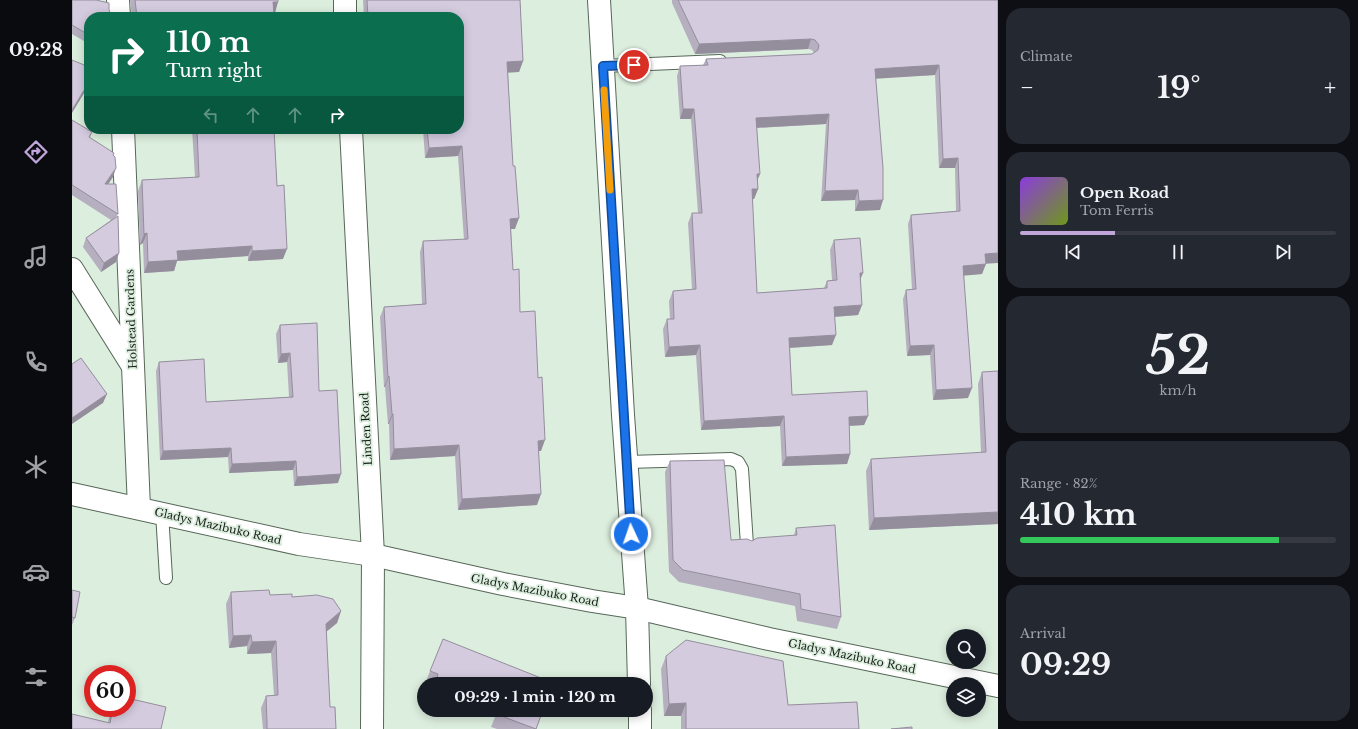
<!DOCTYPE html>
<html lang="en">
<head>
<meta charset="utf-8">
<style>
  :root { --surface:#171b24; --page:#242831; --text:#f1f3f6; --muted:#9ea1a6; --line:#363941; --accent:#c1a6dc }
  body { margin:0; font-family:"Libre Baskerville",serif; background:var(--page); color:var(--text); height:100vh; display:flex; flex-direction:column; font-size:15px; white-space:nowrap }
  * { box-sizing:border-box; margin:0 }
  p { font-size:13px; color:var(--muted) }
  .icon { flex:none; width:22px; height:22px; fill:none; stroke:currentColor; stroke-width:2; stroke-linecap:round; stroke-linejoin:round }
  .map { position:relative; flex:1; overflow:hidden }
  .sheet { display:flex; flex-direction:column; gap:8px; padding:8px; background:#0d0f14; width:360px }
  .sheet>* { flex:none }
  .guide { position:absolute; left:12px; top:12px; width:380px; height:122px; border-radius:16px; box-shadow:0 2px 10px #0003; background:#0b6e4f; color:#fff; overflow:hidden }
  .fabs { position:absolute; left:874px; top:629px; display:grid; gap:8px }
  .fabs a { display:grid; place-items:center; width:40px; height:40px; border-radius:50%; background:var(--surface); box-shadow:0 2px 10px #0003; font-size:20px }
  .speed { position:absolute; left:12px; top:665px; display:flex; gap:8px; font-size:20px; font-weight:700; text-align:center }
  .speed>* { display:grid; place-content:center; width:52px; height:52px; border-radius:50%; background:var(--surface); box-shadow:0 2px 10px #0003; line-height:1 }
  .speed .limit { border:6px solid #d22; background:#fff; color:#111 }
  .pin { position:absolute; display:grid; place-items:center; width:34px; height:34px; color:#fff; margin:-17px; border:2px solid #fff; border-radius:50%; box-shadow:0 1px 4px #0007 }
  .me { position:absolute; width:44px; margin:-22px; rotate:357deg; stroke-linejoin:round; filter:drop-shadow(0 0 3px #0008) }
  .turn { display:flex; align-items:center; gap:14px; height:84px; padding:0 16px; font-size:18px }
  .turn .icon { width:52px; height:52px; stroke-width:2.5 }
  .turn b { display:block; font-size:28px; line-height:34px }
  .lanes { display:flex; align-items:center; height:38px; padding:0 16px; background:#0003; justify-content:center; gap:20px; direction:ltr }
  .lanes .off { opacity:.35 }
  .big { font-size:30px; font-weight:700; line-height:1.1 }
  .sheet .card { flex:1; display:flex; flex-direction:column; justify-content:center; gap:6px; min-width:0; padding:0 14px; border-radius:16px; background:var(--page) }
  .sheet .dial { align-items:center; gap:0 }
  .dial b { font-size:52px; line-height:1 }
  .song { display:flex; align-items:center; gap:12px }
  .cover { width:48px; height:48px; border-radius:6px; background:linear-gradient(135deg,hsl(270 70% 55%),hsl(80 70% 35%)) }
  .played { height:4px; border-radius:2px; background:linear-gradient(90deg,var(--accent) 30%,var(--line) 30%) }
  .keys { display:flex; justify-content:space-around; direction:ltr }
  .heat { display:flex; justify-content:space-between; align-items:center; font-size:22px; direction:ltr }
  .charge { height:6px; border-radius:3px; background:linear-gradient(90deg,#34c759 82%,var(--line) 0) }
  .trip { position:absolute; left:345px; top:677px; width:236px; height:40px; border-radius:20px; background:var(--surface); box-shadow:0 2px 10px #0003; font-weight:700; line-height:40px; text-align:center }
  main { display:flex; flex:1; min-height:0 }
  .tab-bar { display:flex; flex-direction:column; width:72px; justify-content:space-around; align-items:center; background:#090b0e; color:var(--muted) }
  .tab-bar .icon { width:28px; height:28px }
  .tab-bar .on { color:var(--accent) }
  .tab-bar b { font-size:18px; color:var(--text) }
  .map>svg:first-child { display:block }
</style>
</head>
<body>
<main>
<nav class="tab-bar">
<b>09:28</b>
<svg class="icon on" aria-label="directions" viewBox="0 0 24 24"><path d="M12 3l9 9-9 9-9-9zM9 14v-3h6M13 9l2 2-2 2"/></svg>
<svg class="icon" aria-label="music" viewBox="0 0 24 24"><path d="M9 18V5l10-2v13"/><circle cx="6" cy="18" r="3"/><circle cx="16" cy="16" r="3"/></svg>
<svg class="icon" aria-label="phone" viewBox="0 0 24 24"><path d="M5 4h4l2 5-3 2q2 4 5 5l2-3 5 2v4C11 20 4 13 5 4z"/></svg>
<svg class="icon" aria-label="climate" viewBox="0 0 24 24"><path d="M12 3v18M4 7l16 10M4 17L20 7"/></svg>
<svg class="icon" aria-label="car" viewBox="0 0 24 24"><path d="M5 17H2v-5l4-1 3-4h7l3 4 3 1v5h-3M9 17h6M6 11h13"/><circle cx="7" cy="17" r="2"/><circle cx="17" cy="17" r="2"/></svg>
<svg class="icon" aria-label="filters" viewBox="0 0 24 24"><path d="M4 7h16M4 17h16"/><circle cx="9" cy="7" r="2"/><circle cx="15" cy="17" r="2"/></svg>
</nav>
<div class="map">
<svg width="926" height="729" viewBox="0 0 926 729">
  <rect width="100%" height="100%" fill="#dceede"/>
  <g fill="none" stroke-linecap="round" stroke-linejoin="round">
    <g stroke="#576759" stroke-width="14">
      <g id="service">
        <path d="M531 66 648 61"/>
        <path d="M555 462 659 459 666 462 670 469 675 545"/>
        <path d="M90 513 94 578"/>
      </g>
    </g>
    <g stroke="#576759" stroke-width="24">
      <g id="minor">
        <path d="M46 0 47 17"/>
        <path d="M273 0V17"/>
        <path d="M51 129 67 508"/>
        <path d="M279 129 301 555 300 729"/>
        <path d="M0 269 60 365"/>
      </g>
    </g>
    <g stroke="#576759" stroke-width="24">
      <path id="tertiary" d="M0 494 227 544 301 555 431 584 520 601 565 608 697 639 926 686"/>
    </g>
    <g stroke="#576759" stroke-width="24">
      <g id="primary">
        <path d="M527 0 551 415 565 608 567 684"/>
        <path d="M568 710V729"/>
      </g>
    </g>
    <use href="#service" stroke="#fff" stroke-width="12"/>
    <use href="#minor" stroke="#fff" stroke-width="22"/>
    <use href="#tertiary" stroke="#fff" stroke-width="22"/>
    <use href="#primary" stroke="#fff" stroke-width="22"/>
  </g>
  <g fill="#b6afc0">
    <path d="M0 0 17 17V44L0 34Z"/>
    <path d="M58 0H206L201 17H60Z"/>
    <path d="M291 0H448L451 61 447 72H436L443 229H439L441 270 448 312 466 378 469 451H467L465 505 386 510 383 456 318 460 317 424H316L313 387H312L308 317 312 307 350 304 348 252 351 241 392 240 386 156 353 158 351 129H387V17H292Z"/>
    <path d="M600 0H926L913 264 910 274 892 275 896 398 861 400 858 355 835 356 831 299 834 290 840 289 836 224 839 215 884 211 883 168H867L863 75 804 78 808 210 783 211V200L749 201 754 124 685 128 686 189 682 199H680L685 293 752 288 755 281 760 280 758 250 762 240 788 280 790 305 786 315 763 317 760 345 718 348 720 395 796 416 792 425 777 426 778 454 775 464 710 466 708 426 629 430 624 355 593 357 591 329 595 319H598L597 301 601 291 620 289 616 223 620 213H626L619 119H608L605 76 608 66 631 65 634 59 740 54 742 53 740 50 736 49 623 54 600 3Z"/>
    <path d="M0 120 20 132 18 138 41 156V177L36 184 46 214 44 217V262L29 272 11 247 14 238 39 220 0 195Z"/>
    <path d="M120 129H202L205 186 211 259 176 261V256L105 261 102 271 72 273 71 243 68 245 66 191 70 180 123 177Z"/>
    <path d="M208 325 247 391 266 483 222 486 221 470 157 473 156 457 88 460 84 371 87 362 134 402 217 397 215 362 206 363 204 334Z"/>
    <path d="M926 371V524L797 530 794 471 799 459 909 453 906 384 910 372Z"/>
    <path d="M598 461 659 540 680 541 722 535 724 528 769 617 765 629 725 621 723 606 607 582 597 572 593 472Z"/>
    <path d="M0 590 3 618 0 625Z"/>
    <path d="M159 592 220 597 269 611 265 623 254 632 258 707 264 729H191L189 708 194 696 202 695 199 653 175 654V646L157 648 154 604Z"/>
    <path d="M594 656 716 705 787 729H609V716H592L589 669Z"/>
    <path d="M358 671 473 684H353Z"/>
    <path d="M39 708H55L89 729 36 722Z"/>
    <path d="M405 710H471L464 729H425L419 727 423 717Z"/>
  </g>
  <g fill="#948e9c">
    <path d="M201 2H206L203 13H198Z"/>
    <path d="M197 14H202L201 17H196Z"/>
    <path d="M739 39 736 49 623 54 627 44Z"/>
    <path d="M451 61 447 72 431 73 435 62Z"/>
    <path d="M867 65 863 75 800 79 803 69Z"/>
    <path d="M17 82V85L0 113V110Z"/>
    <path d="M611 109H622L619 119H608Z"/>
    <path d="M757 114 754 124 680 128 684 118Z"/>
    <path d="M390 146 386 156 353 158 357 148Z"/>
    <path d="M886 158 883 168H867L871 159Z"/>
    <path d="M44 168 41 177 30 193 33 184Z"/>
    <path d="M685 174H688L684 184Z"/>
    <path d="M680 189H686L682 199H676Z"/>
    <path d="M786 190 783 200 749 201 753 191Z"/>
    <path d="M811 200 808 210 783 211 787 201Z"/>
    <path d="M447 218 443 229H435L438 219Z"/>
    <path d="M75 233 71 243 68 245 72 234Z"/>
    <path d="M180 246 176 256 105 261 102 271 72 273 76 262 105 251Z"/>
    <path d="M215 249 211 259 176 261 180 251Z"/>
    <path d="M47 253 44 262 29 272 32 263Z"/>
    <path d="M926 253V263L909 264 913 254Z"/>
    <path d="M914 264 910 274 888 276 891 266Z"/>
    <path d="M788 273H791L787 283Z"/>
    <path d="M790 305 786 315 758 317 762 307Z"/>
    <path d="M764 335 760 345 714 348 717 338Z"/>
    <path d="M628 345 624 355 593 357 597 347Z"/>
    <path d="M862 345 858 355 835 356 838 346Z"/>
    <path d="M218 353 215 362 206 363 209 354Z"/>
    <path d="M317 376 313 387H312L316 377Z"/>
    <path d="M900 388 896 398 861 400 864 390Z"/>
    <path d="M35 394 31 403 0 424V418Z"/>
    <path d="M320 414H321L317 424H316Z"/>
    <path d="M712 416 708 426 629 430 632 421Z"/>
    <path d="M796 416 792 425 773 426 777 417Z"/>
    <path d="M473 440 469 451H462L466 441Z"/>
    <path d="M387 445 383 456 318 460 322 449Z"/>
    <path d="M159 448 156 457 88 460 91 451Z"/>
    <path d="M778 454 775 464 710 466 714 457Z"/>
    <path d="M224 461 221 470 157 473 160 464Z"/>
    <path d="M269 474 266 483 222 486 225 477Z"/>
    <path d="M469 494 465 505 386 510 390 499Z"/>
    <path d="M926 512V524L797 530 802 518Z"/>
    <path d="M269 611 265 623 249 636 254 624Z"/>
    <path d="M179 635 175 646 157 648 161 636Z"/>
    <path d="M204 641 199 653 175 654 180 642Z"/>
    <path d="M614 703 609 716H592L597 704Z"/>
  </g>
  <g fill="#d4cbdf" stroke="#948e9c">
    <path d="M0 0H24L37 3V10L40 17H17V35L0 25Z"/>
    <path d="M63 0H206V2H201L202 14H197V17H65Z"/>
    <path d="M295 0H448L451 61 435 62 441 166H443L447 218 438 219 441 270 447 269 448 312 463 311 466 378 470 377 473 440 466 441 469 494 390 499 387 445 322 449 321 414H320L317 376 316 377 312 307 354 304 351 241 396 239 390 146 357 148 355 129H387V17H296Z"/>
    <path d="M606 0H926V253L913 254 914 264 891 266 900 388 864 390 862 345 838 346 834 290 844 289 839 215 888 211 886 158 871 159 867 65 803 69 811 168V200L787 201 786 190 753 191 757 114 684 118 688 174H685L686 189H680L685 293 755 288V281L765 280 762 240 788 238 791 273H788L790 305 762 307 764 335 717 338 720 395 795 391 796 416 777 417 778 454 714 457 712 416 632 421 628 345 597 347 595 319H602L601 291 624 289 620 213H630L622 109H611L608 66 636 65 634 59 740 54 746 50 747 45 743 40 739 39 627 44Z"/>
    <path d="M0 60 17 67V82L0 110Z"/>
    <path d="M0 120 20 132 17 137 42 153 41 155 43 157 44 168 33 184H44L46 214 0 185Z"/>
    <path d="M125 129H202L205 186 212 185 215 249 180 251V246L105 251 106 260 76 262 75 233 72 234 70 180 127 177Z"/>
    <path d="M46 216 47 253 32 263 14 238Z"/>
    <path d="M245 323 247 391 265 390 269 474 225 477 224 461 160 464 159 448 91 451 87 362 132 359 134 402 221 397 218 353 209 354 208 325Z"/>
    <path d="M9 358 35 394 0 418V364Z"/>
    <path d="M926 371V512L802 518 799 459 914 452 910 372Z"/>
    <path d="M652 460 659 540 675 539 680 541 685 538 725 535 724 528 763 525 769 617 729 609 728 594 611 570 601 560 598 461Z"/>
    <path d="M0 590 8 592 3 618 0 617Z"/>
    <path d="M197 590 198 595 220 594V597L245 595 261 599 269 611 254 624 258 707H263L264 729H195V724L194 696 206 695 204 641 180 642 179 635 161 636 159 592Z"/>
    <path d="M371 639 474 680 472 684H377L365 679 366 674 358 671Z"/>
    <path d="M614 640 711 661 716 705 785 702 787 729H614V703L597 704 594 656Z"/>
    <path d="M55 698 94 707 89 729H0V714L38 723 41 708H55Z"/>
    <path d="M425 710H471L464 729 424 714Z"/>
    <path d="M840 727V729H819Z"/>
  </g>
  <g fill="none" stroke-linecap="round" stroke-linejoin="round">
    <g stroke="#114b97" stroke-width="10">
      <path id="route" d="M559 534 531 66 562 65"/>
    </g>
    <use href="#route" stroke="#1a73e8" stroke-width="7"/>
    <path stroke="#f59e0b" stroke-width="7" d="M532 90 538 190"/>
  </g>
  <g text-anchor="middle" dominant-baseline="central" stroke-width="3.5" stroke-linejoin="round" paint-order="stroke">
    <g font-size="11" fill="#1a211b" stroke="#dceede">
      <text transform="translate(59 319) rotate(-92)">Holstead Gardens</text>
      <text transform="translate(294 429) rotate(-93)">Linden Road</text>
      <text transform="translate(146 526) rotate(13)">Gladys Mazibuko Road</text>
      <text transform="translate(463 590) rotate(11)">Gladys Mazibuko Road</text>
      <text transform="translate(780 656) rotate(12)">Gladys Mazibuko Road</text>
    </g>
  </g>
</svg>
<div class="fabs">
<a><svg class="icon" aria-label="search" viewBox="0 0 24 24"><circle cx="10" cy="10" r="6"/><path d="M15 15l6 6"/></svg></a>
<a><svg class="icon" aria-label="layers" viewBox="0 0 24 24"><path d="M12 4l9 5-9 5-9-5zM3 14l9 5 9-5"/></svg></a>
</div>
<div class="speed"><div class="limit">60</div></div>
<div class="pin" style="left:562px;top:65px;background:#d93025"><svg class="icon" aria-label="arrive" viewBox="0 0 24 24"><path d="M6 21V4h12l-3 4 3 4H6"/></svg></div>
<svg class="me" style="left:559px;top:534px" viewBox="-20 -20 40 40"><circle r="17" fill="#1a73e8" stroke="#fff" stroke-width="3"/><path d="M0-11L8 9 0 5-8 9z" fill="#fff"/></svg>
<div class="trip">09:29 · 1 min · 120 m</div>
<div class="guide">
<div class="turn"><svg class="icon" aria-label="right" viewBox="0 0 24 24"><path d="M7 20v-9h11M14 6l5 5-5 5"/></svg><div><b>110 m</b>Turn right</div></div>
<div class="lanes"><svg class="icon off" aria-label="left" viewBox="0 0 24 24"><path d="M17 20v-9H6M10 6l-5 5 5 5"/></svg><svg class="icon off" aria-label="ahead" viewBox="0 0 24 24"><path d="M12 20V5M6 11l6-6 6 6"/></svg><svg class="icon off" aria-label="ahead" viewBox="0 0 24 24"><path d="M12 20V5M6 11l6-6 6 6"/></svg><svg class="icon" aria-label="right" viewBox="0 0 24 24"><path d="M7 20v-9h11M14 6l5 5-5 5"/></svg></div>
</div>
</div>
<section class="sheet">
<div class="card"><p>Climate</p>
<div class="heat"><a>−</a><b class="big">19°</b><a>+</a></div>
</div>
<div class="card">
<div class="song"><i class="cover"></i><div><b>Open Road</b><p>Tom Ferris</p></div></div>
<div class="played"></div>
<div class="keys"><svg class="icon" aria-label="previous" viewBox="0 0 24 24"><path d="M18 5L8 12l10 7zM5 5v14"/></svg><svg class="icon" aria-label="pause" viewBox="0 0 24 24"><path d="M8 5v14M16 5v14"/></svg><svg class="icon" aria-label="next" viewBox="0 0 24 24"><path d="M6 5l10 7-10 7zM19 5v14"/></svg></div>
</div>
<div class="card dial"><b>52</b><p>km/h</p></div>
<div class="card"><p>Range · 82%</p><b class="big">410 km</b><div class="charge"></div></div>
<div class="card"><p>Arrival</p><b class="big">09:29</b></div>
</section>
</main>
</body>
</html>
